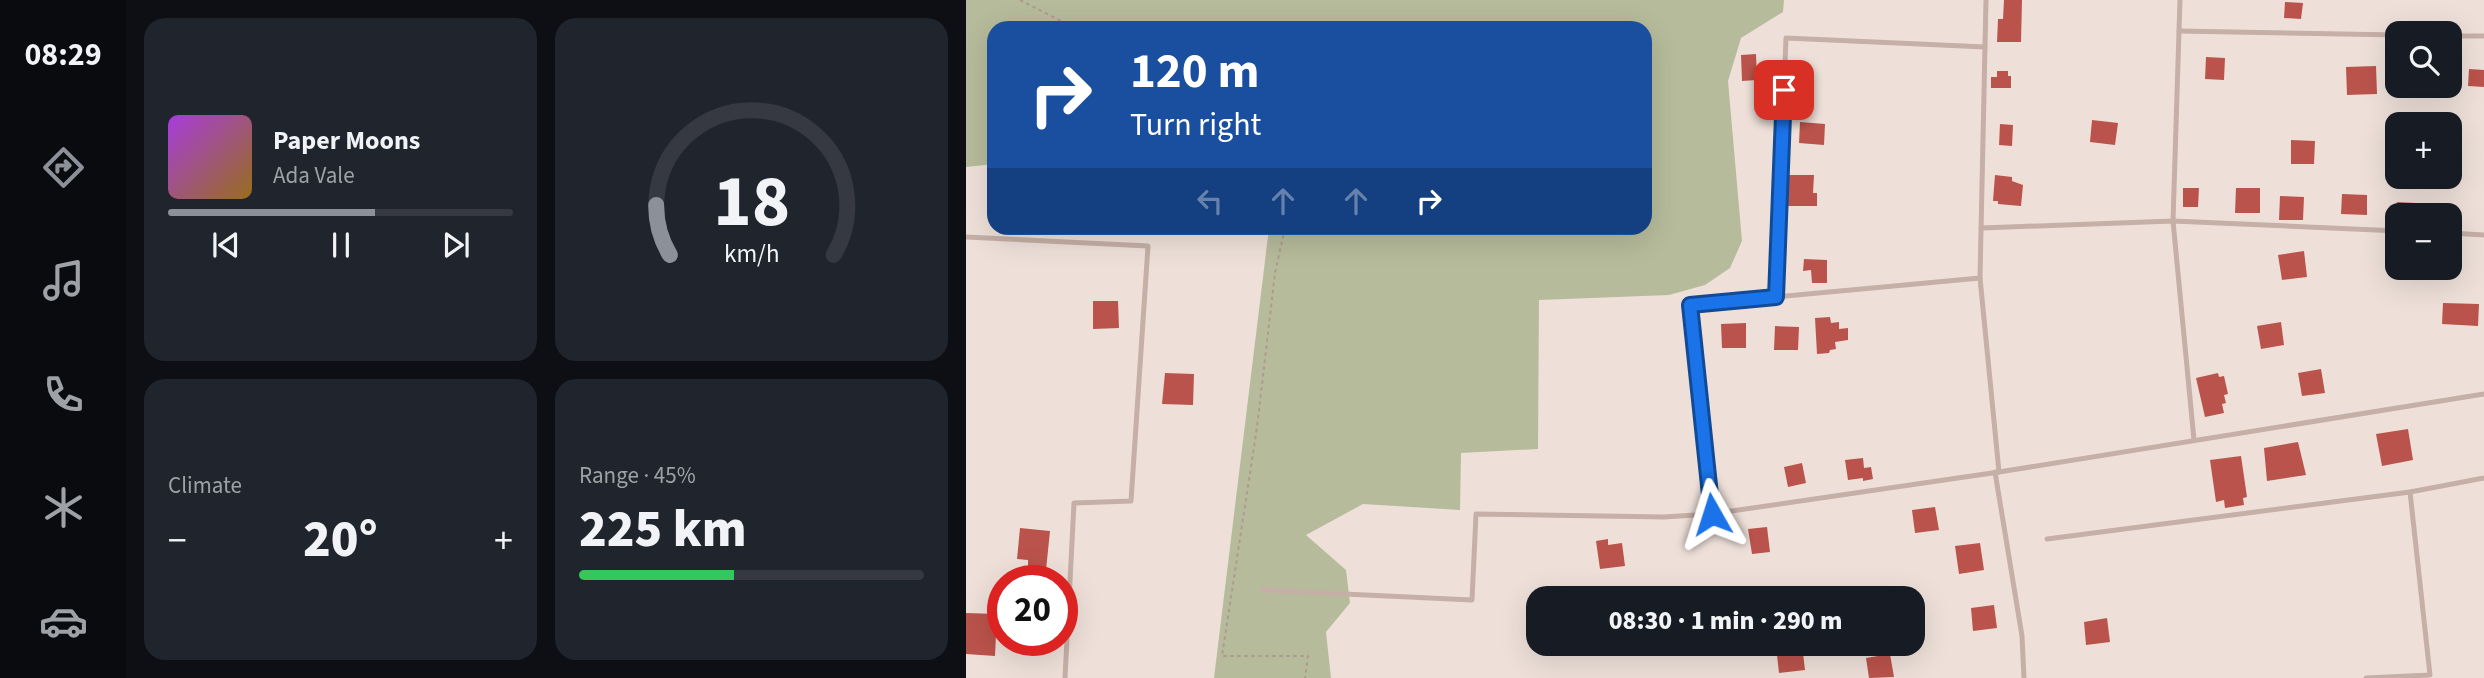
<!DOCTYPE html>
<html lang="en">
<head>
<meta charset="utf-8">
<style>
  :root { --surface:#171b24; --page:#20242c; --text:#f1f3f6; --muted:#9ea1a6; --line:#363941; --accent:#8c9099 }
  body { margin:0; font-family:"Source Sans 3",sans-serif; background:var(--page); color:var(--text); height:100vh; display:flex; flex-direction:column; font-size:26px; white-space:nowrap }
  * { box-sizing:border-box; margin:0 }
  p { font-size:23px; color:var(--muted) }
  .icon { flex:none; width:38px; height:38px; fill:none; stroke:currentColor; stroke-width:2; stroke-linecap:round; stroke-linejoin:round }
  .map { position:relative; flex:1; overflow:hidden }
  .side { display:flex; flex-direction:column; gap:18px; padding:18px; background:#0d0f14; width:840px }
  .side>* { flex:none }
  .hud { position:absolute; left:21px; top:21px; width:665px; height:214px; border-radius:21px; box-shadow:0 7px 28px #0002; background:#1a4fa0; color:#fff; overflow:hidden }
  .buttons { position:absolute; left:1419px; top:21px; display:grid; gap:14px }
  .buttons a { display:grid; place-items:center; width:77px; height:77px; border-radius:14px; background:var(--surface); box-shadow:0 7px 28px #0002; font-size:35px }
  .speed { position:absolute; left:21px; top:565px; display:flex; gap:14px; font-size:35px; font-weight:700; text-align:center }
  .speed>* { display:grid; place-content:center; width:91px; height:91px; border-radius:50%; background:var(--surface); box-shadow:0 7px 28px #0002; line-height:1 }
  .speed .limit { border:10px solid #d22; background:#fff; color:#111 }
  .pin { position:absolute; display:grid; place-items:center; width:60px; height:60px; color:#fff; margin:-30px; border-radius:14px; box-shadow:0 4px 10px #0006 }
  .me { position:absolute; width:77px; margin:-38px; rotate:354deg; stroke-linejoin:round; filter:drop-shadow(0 0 5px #0008) }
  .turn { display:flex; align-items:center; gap:24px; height:147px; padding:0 28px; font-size:32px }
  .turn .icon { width:91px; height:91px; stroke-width:2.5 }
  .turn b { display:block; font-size:49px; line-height:60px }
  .lanes { display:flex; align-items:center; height:66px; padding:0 28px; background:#0003; justify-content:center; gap:35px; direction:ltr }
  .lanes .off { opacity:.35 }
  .big { font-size:52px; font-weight:800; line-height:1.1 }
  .side .widget { flex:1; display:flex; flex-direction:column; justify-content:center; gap:10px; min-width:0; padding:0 24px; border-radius:21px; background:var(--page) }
  .side .dial { align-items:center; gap:0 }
  .dial svg { height:182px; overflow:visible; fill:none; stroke:var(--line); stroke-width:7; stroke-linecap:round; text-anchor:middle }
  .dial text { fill:var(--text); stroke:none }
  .song { display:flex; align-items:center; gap:21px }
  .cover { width:84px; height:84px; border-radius:10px; background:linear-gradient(135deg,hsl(280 70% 55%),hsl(40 70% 35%)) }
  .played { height:7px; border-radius:4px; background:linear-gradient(90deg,var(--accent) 60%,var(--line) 60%) }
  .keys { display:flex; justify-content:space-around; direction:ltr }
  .heat { display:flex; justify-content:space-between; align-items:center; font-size:38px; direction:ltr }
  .charge { height:10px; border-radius:5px; background:linear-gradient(90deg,#34c759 45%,var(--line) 0) }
  .side .tiles { flex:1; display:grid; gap:18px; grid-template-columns:repeat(2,1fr) }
  .trip { position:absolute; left:560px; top:586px; width:399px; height:70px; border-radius:21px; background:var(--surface); box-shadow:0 7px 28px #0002; font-weight:800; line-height:70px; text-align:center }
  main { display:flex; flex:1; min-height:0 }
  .menu { display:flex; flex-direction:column; width:126px; justify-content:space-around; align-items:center; background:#090b0e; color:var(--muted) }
  .menu .icon { width:49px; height:49px }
  .menu .on { color:var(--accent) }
  .menu b { font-size:32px; color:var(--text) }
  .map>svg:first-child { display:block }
</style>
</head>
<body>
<main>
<nav class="menu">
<b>08:29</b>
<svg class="icon on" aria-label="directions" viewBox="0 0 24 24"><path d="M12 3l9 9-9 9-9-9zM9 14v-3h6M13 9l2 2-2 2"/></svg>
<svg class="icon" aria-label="music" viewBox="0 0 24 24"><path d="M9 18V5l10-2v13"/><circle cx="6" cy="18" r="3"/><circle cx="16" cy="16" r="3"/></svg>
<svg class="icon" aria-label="phone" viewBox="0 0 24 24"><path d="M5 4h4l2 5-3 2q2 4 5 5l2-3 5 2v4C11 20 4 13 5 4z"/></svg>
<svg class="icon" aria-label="climate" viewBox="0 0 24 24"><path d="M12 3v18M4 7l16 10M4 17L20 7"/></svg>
<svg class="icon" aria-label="car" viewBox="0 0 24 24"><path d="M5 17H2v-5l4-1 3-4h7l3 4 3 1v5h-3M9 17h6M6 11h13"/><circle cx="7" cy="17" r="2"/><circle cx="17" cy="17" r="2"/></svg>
</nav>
<section class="side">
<div class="tiles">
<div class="widget">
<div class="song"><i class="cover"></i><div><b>Paper Moons</b><p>Ada Vale</p></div></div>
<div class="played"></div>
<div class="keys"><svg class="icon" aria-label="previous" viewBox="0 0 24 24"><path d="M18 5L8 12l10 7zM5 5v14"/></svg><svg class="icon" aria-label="pause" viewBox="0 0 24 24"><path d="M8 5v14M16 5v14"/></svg><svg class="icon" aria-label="next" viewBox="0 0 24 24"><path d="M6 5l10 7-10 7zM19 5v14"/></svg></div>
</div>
<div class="widget dial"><svg viewBox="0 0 100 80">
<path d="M14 69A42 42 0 1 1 86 69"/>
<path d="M14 69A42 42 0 0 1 8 47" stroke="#8c9099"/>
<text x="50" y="56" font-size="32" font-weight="700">18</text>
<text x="50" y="72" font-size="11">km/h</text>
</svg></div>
<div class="widget"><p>Climate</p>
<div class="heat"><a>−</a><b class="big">20°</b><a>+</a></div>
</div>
<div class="widget"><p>Range · 45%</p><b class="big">225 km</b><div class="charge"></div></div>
</div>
</section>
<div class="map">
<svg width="1518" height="678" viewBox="0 0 1518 678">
  <rect width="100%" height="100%" fill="#eee0d9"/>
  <path fill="#b6bb9b" d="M0 0H818L817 12 775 38 762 81 776 241 764 268 739 285 703 295 573 300 572 449 495 453 494 510 397 504 340 535 380 570 384 603 360 632 365 678H248L303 228H679V28H28V164L0 167Z"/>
  <g fill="#ba534b">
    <path d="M1038 0H1056L1055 42H1031L1032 19H1037Z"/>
    <path d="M1319 2 1337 3 1335 19 1318 18Z"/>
    <path d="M790 54 791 80 776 81 775 55Z"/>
    <path d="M1240 57 1259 58 1258 80 1239 79Z"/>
    <path d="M1410 66 1411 94 1381 95 1380 67Z"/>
    <path d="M1503 69 1518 70V87L1502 86Z"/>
    <path d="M1031 71H1042V76H1045V88H1025V77H1031Z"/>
    <path d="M1126 120 1152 123 1149 145 1124 142Z"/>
    <path d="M834 122 859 124 858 145 833 143Z"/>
    <path d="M1034 124 1047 125 1046 146 1033 145Z"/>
    <path d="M1325 140 1349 141 1348 164H1325Z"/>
    <path d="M821 175H848L847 193H851V206H821Z"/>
    <path d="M1029 175 1046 177V181L1057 185 1055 206 1032 204V201H1027Z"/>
    <path d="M1217 188H1233L1232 207H1217Z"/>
    <path d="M1270 188H1294V213H1269Z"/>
    <path d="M1376 194 1401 195V215L1375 214Z"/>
    <path d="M1314 196 1338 197 1337 220H1313Z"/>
    <path d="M1431 202 1450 203 1449 215H1430Z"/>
    <path d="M1338 251 1341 277 1316 280 1312 255Z"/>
    <path d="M838 259 861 260V283H846L845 270 837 271Z"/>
    <path d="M127 301H152L153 328 127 329Z"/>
    <path d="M1477 303 1513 304 1512 326 1476 324Z"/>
    <path d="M864 317 865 323 873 322V329L882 328V340L869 342 870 349 864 350 863 353 851 354 849 318Z"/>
    <path d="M1315 322 1318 345 1295 349 1291 326Z"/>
    <path d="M780 323V348H756L755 324Z"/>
    <path d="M809 326 833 327 832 350H808Z"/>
    <path d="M1355 369 1359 393 1336 396 1332 373Z"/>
    <path d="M199 373 228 374 227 405 196 404Z"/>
    <path d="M1252 373 1253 377 1258 376 1262 394 1258 395 1260 403 1256 404 1258 413 1239 417 1230 378Z"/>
    <path d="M1442 429 1447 460 1416 466 1410 434Z"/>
    <path d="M1332 442 1340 475 1301 481 1298 448Z"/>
    <path d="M1275 456 1281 497 1277 498 1278 505 1259 508 1258 500 1250 502 1244 460Z"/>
    <path d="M897 458 898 468 905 467 907 479 897 481V478L882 480 879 460Z"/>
    <path d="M836 463 840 483 822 487 818 467Z"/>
    <path d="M969 507 973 530 949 533 946 510Z"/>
    <path d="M801 527 804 552 786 554 782 529Z"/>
    <path d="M54 528 84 531 80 570 62 569V560L51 559Z"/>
    <path d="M642 539V545L656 543 659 566 634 569 630 541Z"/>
    <path d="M1014 543 1018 570 993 574 989 546Z"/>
    <path d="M1028 605 1031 628 1007 631 1005 608Z"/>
    <path d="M0 613 31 614 29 656 0 654Z"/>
    <path d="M1141 618 1144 642 1120 645 1118 622Z"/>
    <path d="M837 653 839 670 813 673 811 655Z"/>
    <path d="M924 654 928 677 903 678 900 658Z"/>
  </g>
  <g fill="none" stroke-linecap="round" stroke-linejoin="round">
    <g stroke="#b09991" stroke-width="2" stroke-dasharray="3.5 3.5" stroke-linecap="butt">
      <path d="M54 0 109 28"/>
      <path d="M319 228 309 273 291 427 256 656H342L339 678"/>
    </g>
    <g stroke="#c5afa6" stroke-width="5">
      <path d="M1020 0 1014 278 1033 472"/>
      <path d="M1214 0 1207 221 1228 440"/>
      <path d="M1213 31 1432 35"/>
      <path d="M1484 36H1518"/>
      <path d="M1015 228 1207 221 1432 231"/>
      <path d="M1484 233 1518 235"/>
      <path d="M0 237 182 246 165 501 108 503 99 678"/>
      <path d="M810 297 820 38 1019 47"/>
      <path d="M1029 472 1056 636 1058 678"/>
      <path d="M745 514 724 305 1014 278"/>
      <path d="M1081 539 1444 492 1518 478"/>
      <path d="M296 590 506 600 510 514 698 517 745 514 1033 472 1518 394"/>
      <path d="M1400 678 1464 675 1444 492"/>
    </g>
  </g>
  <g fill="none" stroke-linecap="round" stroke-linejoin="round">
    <g stroke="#114b97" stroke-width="18">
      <path id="route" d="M746 514 724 305 810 297 818 90"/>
    </g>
    <use href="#route" stroke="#1a73e8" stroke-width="12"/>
  </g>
</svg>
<div class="buttons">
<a><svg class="icon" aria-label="search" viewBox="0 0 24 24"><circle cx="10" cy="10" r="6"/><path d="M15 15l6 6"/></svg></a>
<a>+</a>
<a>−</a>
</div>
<div class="speed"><div class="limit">20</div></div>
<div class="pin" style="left:818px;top:90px;background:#d93025"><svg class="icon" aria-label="arrive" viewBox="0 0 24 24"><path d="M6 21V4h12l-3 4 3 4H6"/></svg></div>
<svg class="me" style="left:746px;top:514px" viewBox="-20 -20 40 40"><path d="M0-17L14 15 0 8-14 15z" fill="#1a73e8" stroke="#fff" stroke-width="4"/></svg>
<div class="trip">08:30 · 1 min · 290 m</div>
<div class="hud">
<div class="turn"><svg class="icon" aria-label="right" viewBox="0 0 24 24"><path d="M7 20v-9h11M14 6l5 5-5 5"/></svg><div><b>120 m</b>Turn right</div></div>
<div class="lanes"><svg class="icon off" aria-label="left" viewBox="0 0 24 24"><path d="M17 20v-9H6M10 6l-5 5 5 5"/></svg><svg class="icon off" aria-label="ahead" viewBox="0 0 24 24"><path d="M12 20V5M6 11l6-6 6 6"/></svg><svg class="icon off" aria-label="ahead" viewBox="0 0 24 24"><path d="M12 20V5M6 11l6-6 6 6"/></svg><svg class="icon" aria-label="right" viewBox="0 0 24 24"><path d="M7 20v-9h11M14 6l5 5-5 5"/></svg></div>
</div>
</div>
</main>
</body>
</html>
